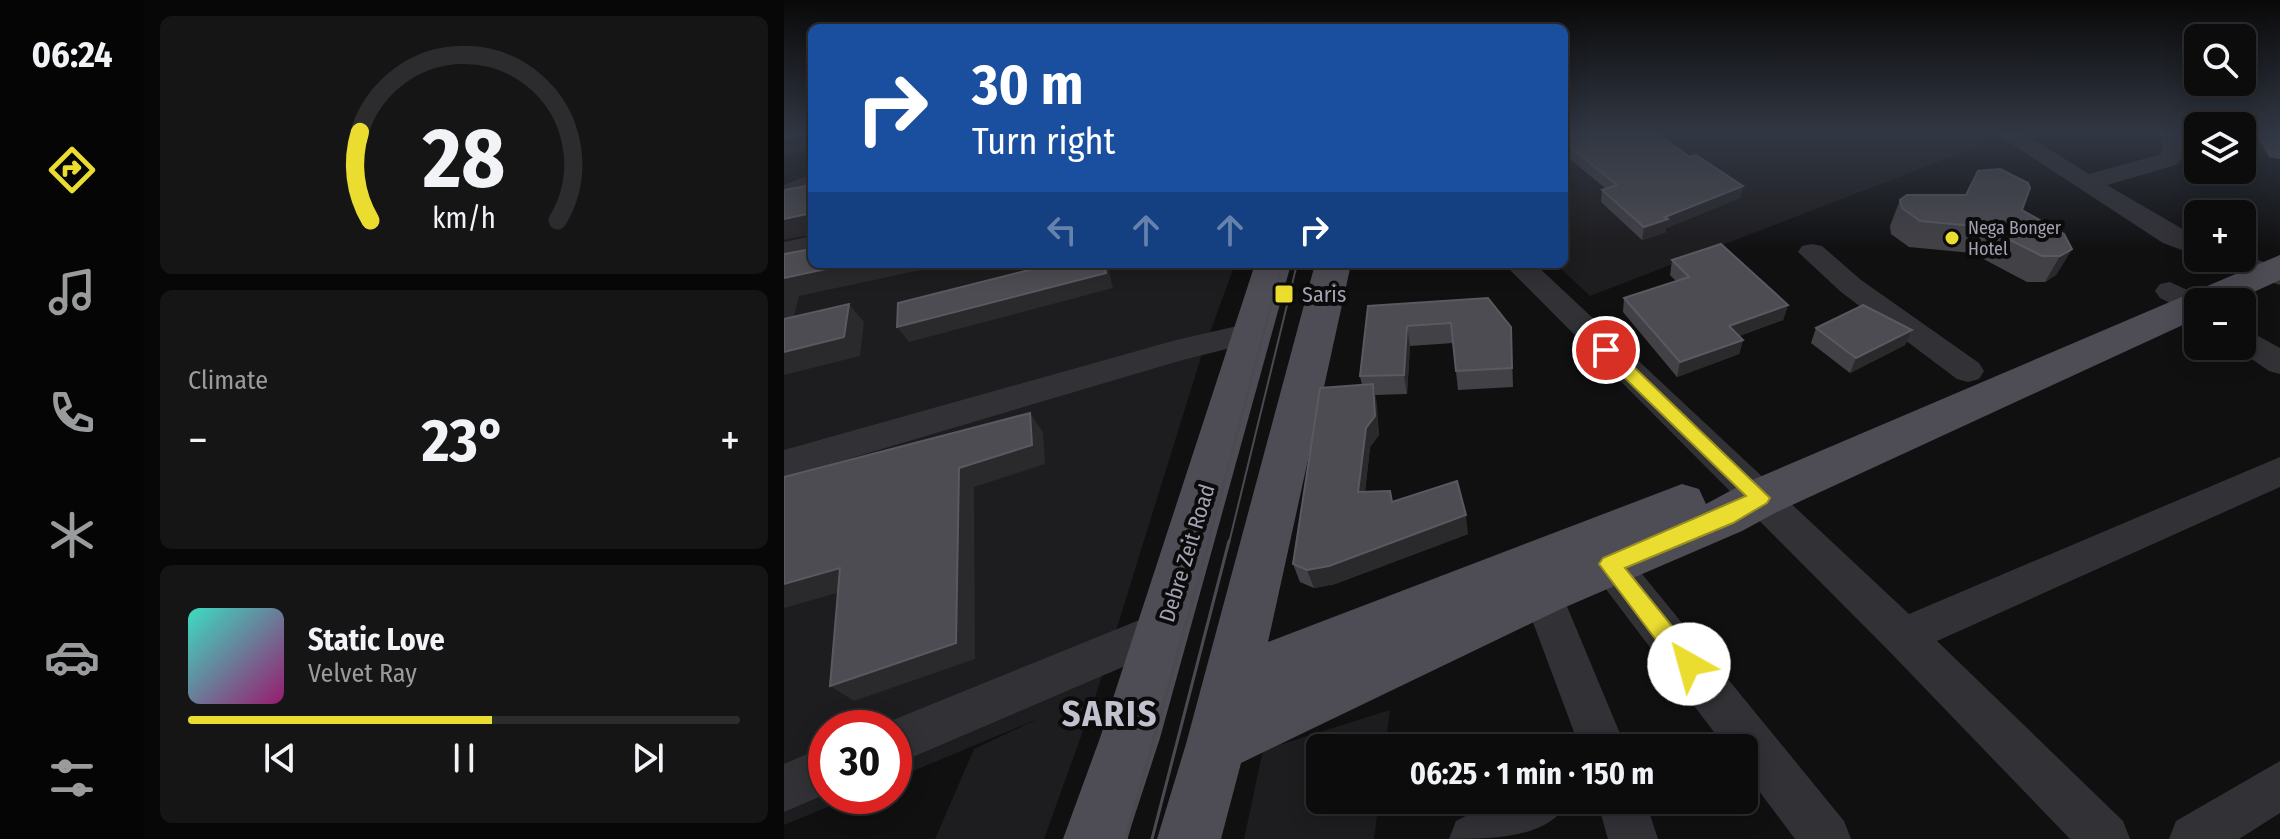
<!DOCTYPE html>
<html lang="en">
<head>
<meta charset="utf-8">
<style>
  :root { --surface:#0c0c0d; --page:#151516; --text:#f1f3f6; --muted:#9a9b9d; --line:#2c2c2e; --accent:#ebdd2f }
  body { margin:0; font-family:"Fira Sans Condensed",sans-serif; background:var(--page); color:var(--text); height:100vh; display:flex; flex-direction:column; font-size:30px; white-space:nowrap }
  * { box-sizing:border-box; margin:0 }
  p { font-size:26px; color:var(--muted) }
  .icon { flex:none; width:44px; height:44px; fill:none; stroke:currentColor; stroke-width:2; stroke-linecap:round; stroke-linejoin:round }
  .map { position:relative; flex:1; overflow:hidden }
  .sheet { display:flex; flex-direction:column; gap:16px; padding:16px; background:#070707; width:640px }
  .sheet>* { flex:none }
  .banner { position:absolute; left:24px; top:24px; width:760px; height:244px; border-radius:12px; box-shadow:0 4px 20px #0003,0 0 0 2px var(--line); background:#1a4fa0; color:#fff; overflow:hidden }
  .fabs { position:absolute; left:1400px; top:24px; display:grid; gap:16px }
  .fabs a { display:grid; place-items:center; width:72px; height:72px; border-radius:12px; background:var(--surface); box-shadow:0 4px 20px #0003,0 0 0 2px var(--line); font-size:40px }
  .speed { position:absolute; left:24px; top:710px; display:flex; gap:16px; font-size:40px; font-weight:700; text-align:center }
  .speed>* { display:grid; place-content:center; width:104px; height:104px; border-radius:50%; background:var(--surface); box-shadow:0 4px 20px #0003,0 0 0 2px var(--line); line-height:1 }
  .speed .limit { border:12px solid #d22; background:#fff; color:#111 }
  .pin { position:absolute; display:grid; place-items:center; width:68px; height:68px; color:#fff; margin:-34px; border:4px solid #fff; border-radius:50%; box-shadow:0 2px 8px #0007 }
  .me { position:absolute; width:88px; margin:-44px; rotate:322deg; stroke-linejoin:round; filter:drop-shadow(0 0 6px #0008) }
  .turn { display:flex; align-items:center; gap:28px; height:168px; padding:0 32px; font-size:36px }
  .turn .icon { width:104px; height:104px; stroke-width:2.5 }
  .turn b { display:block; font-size:56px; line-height:68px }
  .lanes { display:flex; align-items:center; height:76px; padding:0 32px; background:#0003; justify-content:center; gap:40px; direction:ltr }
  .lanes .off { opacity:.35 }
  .big { font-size:60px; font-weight:700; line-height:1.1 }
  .sheet .card { flex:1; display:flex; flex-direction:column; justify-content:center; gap:12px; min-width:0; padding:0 28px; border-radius:12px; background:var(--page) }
  .sheet .dial { align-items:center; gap:0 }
  .dial svg { height:208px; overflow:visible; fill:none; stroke:var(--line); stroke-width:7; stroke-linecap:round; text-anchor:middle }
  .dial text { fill:var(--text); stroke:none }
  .song { display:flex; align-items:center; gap:24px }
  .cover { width:96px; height:96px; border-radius:12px; background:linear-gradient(135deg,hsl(170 70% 55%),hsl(320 70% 35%)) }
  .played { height:8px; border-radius:4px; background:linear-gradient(90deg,var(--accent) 55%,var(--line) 55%) }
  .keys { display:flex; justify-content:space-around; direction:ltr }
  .heat { display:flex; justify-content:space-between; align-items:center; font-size:44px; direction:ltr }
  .trip { position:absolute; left:522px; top:734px; width:452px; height:80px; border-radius:12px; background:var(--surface); box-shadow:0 4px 20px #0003,0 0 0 2px var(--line); font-weight:700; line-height:80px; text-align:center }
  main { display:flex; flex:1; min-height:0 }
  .menu { display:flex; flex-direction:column; width:144px; justify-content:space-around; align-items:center; background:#050505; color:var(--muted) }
  .menu .icon { width:56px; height:56px }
  .menu .on { color:var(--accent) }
  .menu b { font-size:36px; color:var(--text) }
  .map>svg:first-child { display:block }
</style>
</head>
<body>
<main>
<nav class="menu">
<b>06:24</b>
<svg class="icon on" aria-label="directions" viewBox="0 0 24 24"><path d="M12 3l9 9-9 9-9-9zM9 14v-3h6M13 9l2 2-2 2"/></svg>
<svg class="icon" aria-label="music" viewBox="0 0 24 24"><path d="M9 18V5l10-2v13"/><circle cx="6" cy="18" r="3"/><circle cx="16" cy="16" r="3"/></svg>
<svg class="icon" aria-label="phone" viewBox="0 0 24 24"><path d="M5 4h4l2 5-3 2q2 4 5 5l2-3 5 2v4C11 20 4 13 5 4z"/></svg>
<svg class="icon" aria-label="climate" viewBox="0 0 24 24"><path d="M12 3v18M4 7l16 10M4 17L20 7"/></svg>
<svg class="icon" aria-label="car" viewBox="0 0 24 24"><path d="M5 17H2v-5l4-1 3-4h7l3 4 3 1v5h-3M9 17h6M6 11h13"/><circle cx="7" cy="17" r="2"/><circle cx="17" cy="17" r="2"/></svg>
<svg class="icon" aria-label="filters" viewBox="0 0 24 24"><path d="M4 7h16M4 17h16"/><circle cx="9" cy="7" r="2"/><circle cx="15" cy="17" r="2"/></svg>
</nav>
<section class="sheet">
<div class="card dial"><svg viewBox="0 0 100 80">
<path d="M14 69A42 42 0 1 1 86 69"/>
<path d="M14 69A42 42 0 0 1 10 35" stroke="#ebdd2f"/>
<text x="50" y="56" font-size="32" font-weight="700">28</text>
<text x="50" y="72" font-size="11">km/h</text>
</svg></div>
<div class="card"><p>Climate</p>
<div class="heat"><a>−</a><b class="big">23°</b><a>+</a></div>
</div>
<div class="card">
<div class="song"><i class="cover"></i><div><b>Static Love</b><p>Velvet Ray</p></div></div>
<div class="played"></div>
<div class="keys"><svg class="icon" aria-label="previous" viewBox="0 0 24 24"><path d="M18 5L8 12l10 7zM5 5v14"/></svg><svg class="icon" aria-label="pause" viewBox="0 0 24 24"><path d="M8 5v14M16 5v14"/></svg><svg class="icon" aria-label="next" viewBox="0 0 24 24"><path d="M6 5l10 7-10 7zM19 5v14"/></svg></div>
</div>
</section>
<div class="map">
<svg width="1496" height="839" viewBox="0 0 1496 839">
  <rect width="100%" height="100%" fill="#101011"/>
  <g fill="#1d1c1e">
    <path d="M0 133H28V264H451L418 354 312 695 260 839H151L190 749 256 718 110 779V728H42V796H70L0 825Z"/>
    <path d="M780 133H1196L1208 141 806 296 772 264H780Z"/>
    <path d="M606 710 601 748H536V800H595L590 839H460L479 750Z"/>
  </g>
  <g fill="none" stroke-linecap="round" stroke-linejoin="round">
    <g fill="#323136" fill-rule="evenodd">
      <path d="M1211 133H1239L1305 174 1374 155 1379 151 1377 133H1399L1403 153 1392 165 1323 185 1414 238V256L1379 243Z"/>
      <path d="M28 174V191L0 202V185Z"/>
      <path d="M28 236V252L0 258V242Z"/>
      <path d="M1028 244 1038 246 1077 280 1195 363 1200 371 1195 379 1184 382 1173 379 1057 292 1014 252 1018 246Z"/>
      <path d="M1458 255 1496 267V285L1429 264 1425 258H1458Z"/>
      <path d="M720 264H751L1125 614 1496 457V487L1153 641 1339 821 1346 839H1286L1104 650Z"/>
      <path d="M1386 282 1425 300 1414 302V317L1376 298 1371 291 1376 284Z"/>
      <path d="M471 322 482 325 486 332 482 339 395 361 0 478V450L392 340Z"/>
      <path d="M1458 327 1496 348V374L1485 371 1449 346H1458Z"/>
      <path d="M826 547 840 552 1060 821 1067 839H1011L960 771V748H942L812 576 806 564 812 552Z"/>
      <path d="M758 575 772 580 842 748H796L738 593 744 580Z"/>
      <path d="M380 610 395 615 401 629 395 643 110 765V728L94 726Z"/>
      <path d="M42 746V794L0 812V764Z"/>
      <path d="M1496 761V813L1455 839H1385L1392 821Z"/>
      <path d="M712 800H785C766 839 708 839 665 839L672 821Z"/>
      <path d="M813 800H861L874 839H824Z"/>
    </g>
    <g fill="#4e4d55" fill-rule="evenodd">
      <path d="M1471 133H1496V159L1485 157Z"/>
      <path d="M1496 255V280L1448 302H1414V318L993 512 958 531 777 609 457 763 437 839H373L402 744 531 264H567L484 642 898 484 915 489 922 504 959 484Z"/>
      <path d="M471 264H507L376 738 343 839H279L316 738Z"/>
    </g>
    <g stroke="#4a4a51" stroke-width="2">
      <path d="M424 543 498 264"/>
      <path d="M445 543 513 264"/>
    </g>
    <g stroke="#4a4a51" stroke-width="3">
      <path d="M342 839 425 541"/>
      <path d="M368 839 445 541"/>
    </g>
  </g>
  <g fill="#424146">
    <path d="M780 133 906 157 959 186 956 198 882 228V232L858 240 817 202 818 190 822 189 780 154Z"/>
    <path d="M1182 195 1238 210 1288 249 1272 275 1261 282H1243L1188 253 1125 247 1107 234 1106 226 1116 200Z"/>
    <path d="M888 260 1004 305 999 320 955 336 959 340 955 354 893 377 839 312 840 298 892 281 886 275Z"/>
    <path d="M584 306 727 327 729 387 674 390 669 343 626 346 623 394 591 395 595 435 586 447 581 491 684 534 551 584 530 588 516 582 509 564 578 385 576 376Z"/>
    <path d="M1032 328 1128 330 1121 345 1066 373 1027 343Z"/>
  </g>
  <g fill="#2a292c">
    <path d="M28 133V148L0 155V140Z"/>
    <path d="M959 186 956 198 882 228V232L858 240 860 227 881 217Z"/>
    <path d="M28 213V234L0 240V219Z"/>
    <path d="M1288 249 1272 275 1261 282 1276 256Z"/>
    <path d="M65 264H165L15 296 4 340 0 336V278Z"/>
    <path d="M320 264H323L329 288 125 342 113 327Z"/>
    <path d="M65 304 80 322 76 356 0 375V352Z"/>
    <path d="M1004 305 999 320 942 341 945 326Z"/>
    <path d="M623 326 626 346 623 394 620 375Z"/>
    <path d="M1128 330 1121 345 1066 373 1072 358Z"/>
    <path d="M959 340 955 354 893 377 896 362Z"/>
    <path d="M589 384 593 404 595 435 586 447 579 510 574 492 582 428Z"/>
    <path d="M246 413 259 432 261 464 190 487 191 659 70 701 46 686 175 468Z"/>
    <path d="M682 515 684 534 551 584 530 588 523 570Z"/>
    <path d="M56 568 77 586 0 608V584Z"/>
  </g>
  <g fill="#4d4c52" stroke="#5a5961" stroke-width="2">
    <path d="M0 133H27L0 140Z"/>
    <path d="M780 133H871L906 157 912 155 959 186 881 217 884 219 860 227 818 190 833 185 780 142Z"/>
    <path d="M1216 169 1244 183 1246 188 1238 210 1280 234 1288 249 1276 256H1258L1200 227 1136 221 1118 208 1116 200 1123 195H1182L1194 171Z"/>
    <path d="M28 185V213L0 219V190Z"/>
    <path d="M937 244 1004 305 945 326 959 340 896 362 840 298 905 277 888 260Z"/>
    <path d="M28 249V264H65L0 278V254Z"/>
    <path d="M269 264H320L322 273 113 327 114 303Z"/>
    <path d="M704 298 727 327 728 368 672 371 667 323 623 326 620 375 576 376 584 306Z"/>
    <path d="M65 304 60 337 0 352V319Z"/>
    <path d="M1079 305 1128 330 1072 358 1032 328Z"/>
    <path d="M589 384 591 416 582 428 574 492 606 491 608 502 673 481 682 515 545 566 523 570 509 564 536 388Z"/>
    <path d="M246 413 248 445 175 468 172 643 46 686 56 568 0 584V477Z"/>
  </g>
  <linearGradient id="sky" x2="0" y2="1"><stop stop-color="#090909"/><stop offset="0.53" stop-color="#313743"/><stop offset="1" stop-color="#313743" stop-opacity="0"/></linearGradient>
  <rect width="1496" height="250" fill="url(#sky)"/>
  <path fill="#ebdd2f" stroke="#99901f" stroke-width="2" d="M822 344 828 346 986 498 983 503 949 523 841 568 913 657 916 664 913 672 905 675 896 672 815 564 819 558 962 496 816 354 814 350Z"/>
  <g fill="#ebdd2f" stroke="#0b0b0c" stroke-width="3">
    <circle cx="1168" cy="238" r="8"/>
    <rect x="490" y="284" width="20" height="20" rx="4"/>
  </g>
  <g text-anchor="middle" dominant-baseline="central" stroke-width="8" stroke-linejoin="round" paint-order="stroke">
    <g font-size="18" fill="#a2a2b2" stroke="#0b0b0c" text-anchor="start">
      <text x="1184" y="228">Nega Bonger<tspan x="1184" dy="21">Hotel</tspan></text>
    </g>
    <g font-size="22" fill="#a2a2b2" stroke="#0b0b0c" text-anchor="start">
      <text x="518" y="294">Saris</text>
    </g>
    <g font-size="22" fill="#a2a2b2" stroke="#0b0b0c">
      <text transform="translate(403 553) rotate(-73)">Debre Zeit Road</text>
    </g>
    <g font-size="36" font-weight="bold" letter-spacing="2" fill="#c2c2ce" stroke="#0b0b0c">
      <text x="326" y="714">SARIS</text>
    </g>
  </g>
</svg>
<div class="fabs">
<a><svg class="icon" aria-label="search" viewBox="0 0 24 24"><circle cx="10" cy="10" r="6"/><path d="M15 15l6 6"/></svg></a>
<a><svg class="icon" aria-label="layers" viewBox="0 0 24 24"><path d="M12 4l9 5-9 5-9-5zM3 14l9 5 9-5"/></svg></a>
<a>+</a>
<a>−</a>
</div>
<div class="speed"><div class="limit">30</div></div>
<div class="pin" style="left:822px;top:350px;background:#d93025"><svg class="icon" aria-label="arrive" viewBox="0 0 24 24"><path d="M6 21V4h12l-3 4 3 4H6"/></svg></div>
<svg class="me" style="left:905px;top:664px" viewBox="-20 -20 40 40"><circle r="19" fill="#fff"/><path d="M0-13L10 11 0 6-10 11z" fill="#ebdd2f"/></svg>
<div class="trip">06:25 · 1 min · 150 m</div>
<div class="banner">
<div class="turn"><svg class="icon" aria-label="right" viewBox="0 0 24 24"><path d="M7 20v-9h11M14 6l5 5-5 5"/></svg><div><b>30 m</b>Turn right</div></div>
<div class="lanes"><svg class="icon off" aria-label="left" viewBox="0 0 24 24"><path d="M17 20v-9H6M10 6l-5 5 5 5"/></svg><svg class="icon off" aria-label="ahead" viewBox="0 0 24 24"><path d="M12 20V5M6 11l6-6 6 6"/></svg><svg class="icon off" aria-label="ahead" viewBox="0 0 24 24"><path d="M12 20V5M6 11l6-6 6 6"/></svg><svg class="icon" aria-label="right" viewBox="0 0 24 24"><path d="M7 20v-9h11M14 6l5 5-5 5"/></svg></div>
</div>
</div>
</main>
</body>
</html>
